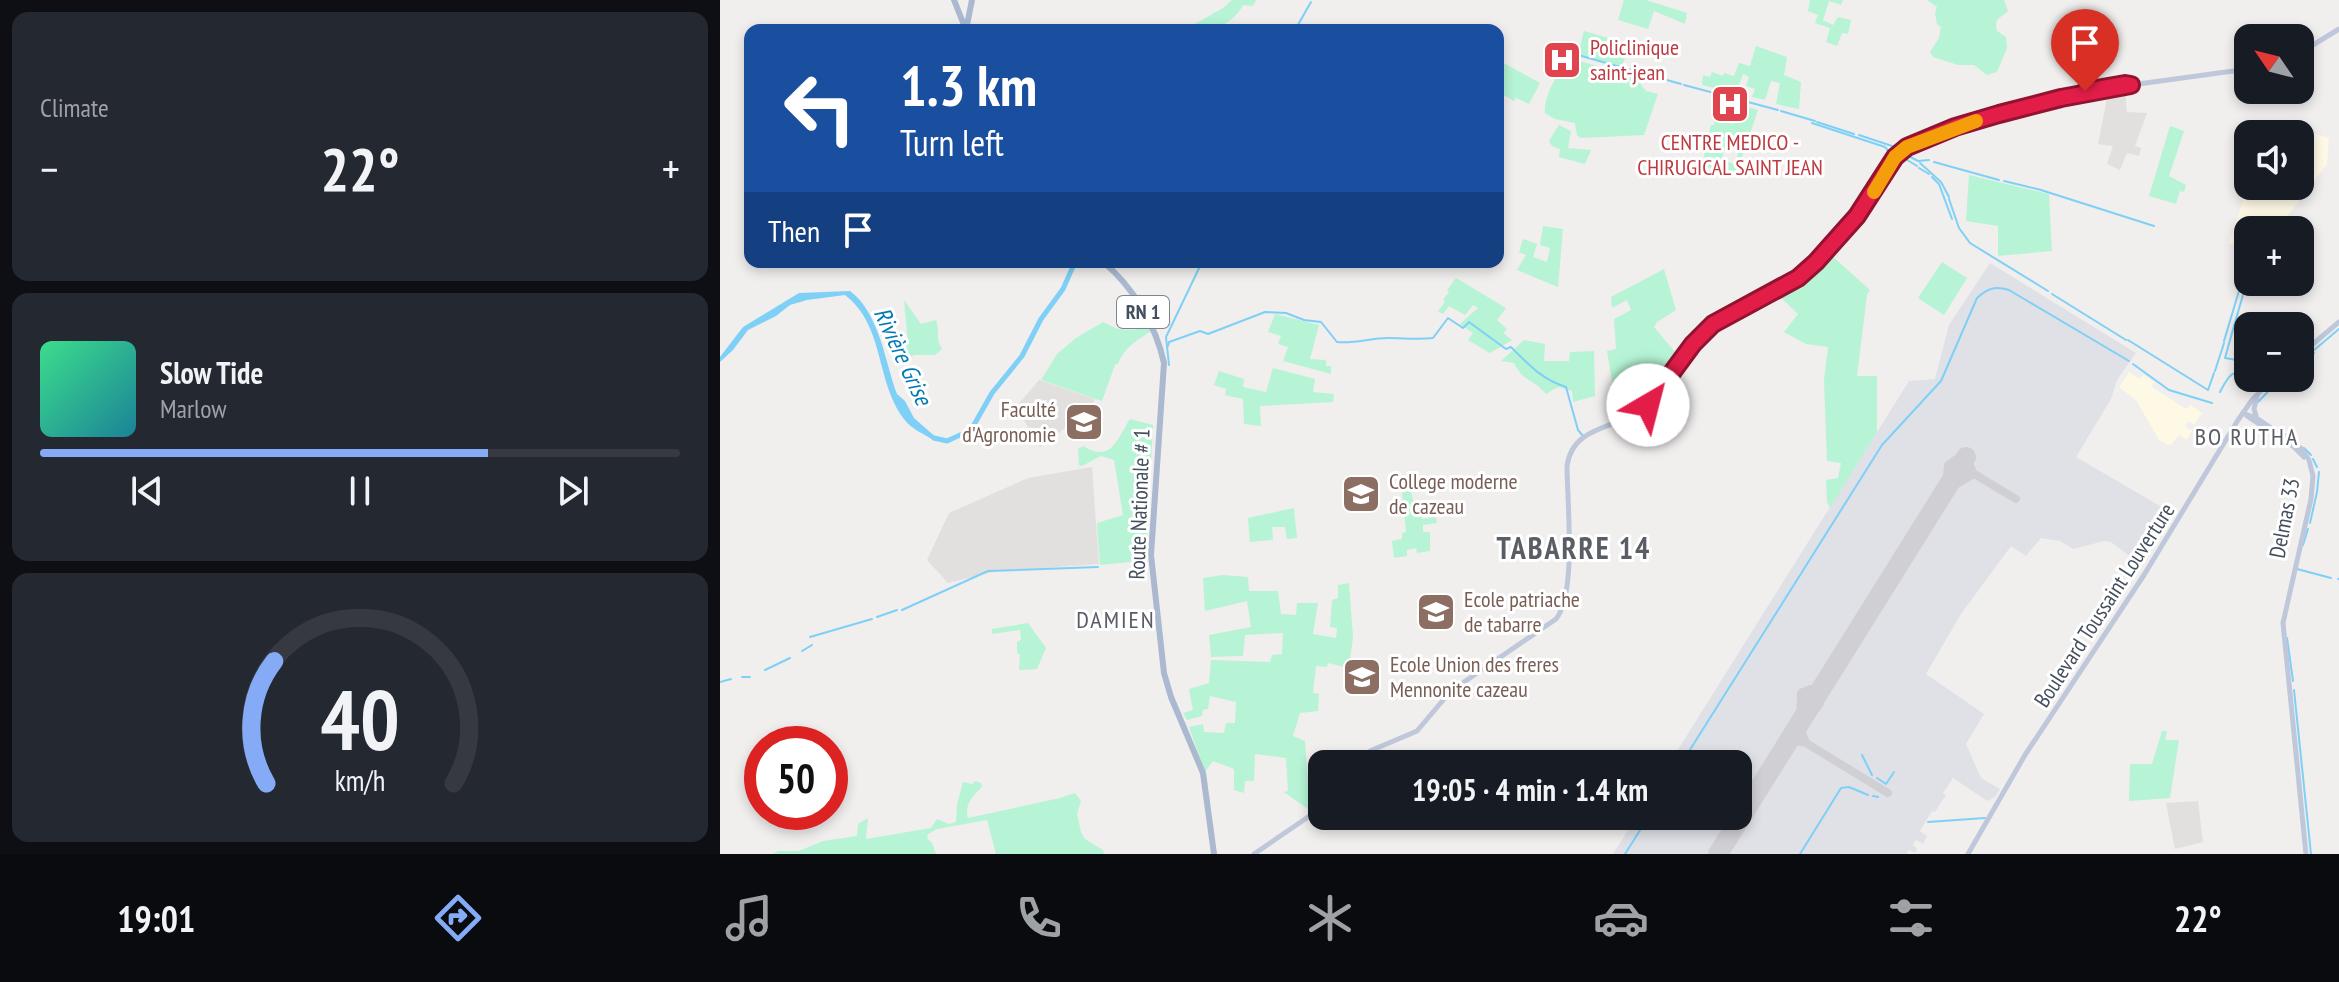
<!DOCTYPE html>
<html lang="en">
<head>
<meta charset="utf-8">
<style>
  :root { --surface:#171b24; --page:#242831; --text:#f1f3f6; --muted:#9ea1a6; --line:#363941; --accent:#86abf6 }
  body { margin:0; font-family:"PT Sans Narrow",sans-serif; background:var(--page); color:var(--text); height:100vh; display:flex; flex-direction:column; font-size:30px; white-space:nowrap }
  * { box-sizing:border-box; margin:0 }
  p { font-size:26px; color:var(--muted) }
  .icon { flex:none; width:44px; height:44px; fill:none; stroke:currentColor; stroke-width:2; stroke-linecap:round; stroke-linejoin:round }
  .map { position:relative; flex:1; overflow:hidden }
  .details { display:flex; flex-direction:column; gap:12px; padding:12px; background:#0d0f14; width:720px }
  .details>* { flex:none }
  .top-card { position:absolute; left:24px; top:24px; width:760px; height:244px; border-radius:16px; box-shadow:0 4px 12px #0003; background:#1a4fa0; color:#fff; overflow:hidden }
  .needle { width:52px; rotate:305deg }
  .controls { position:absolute; left:1514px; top:24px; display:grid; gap:16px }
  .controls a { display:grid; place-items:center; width:80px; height:80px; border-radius:16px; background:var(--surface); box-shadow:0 4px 12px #0003; font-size:40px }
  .speed { position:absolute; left:24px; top:726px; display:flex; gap:16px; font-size:40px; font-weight:700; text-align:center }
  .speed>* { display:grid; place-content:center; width:104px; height:104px; border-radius:50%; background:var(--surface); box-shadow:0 4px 12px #0003; line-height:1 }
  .speed .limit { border:12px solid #d22; background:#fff; color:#111 }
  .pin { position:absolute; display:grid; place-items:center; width:68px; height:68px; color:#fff; margin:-82px -34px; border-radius:50% 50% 50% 0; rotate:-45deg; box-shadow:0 0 8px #0007 }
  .pin .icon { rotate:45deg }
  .me { position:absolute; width:88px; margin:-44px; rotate:37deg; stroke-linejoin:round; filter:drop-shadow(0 0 6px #0008) }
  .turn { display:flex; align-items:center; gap:28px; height:168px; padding:0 24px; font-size:36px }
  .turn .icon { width:104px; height:104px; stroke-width:2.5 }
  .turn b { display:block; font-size:56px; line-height:68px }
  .then { display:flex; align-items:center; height:76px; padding:0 24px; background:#0003; gap:16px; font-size:30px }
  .big { font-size:60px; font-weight:800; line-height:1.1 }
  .details .card { flex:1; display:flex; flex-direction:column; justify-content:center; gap:12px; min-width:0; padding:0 28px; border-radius:16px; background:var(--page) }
  .details .dial { align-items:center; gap:0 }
  .dial svg { height:208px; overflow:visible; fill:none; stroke:var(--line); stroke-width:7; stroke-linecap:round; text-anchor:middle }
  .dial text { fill:var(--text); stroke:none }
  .song { display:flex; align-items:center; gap:24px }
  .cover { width:96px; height:96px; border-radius:12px; background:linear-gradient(135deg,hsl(150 70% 55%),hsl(190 70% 35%)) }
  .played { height:8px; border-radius:4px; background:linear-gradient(90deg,var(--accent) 70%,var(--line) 70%) }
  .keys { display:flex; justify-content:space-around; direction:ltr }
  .heat { display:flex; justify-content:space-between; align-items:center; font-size:44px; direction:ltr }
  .trip { position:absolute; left:588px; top:750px; width:444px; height:80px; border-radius:16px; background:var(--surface); box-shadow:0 4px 12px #0003; font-weight:800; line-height:80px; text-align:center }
  .dock { display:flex; height:128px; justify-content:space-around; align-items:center; background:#090b0e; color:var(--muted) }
  .dock .icon { width:56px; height:56px }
  .dock .selected { color:var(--accent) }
  .dock b { font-size:36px; color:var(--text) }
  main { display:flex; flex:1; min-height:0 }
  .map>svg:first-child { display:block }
</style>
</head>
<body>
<main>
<section class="details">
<div class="card"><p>Climate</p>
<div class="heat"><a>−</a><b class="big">22°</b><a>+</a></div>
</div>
<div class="card">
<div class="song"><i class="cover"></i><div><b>Slow Tide</b><p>Marlow</p></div></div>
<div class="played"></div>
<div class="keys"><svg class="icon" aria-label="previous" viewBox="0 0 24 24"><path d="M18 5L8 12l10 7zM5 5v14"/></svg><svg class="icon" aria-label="pause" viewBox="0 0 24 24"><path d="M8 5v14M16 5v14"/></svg><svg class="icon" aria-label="next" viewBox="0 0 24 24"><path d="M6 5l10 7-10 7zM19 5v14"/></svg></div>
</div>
<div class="card dial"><svg viewBox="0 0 100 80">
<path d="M14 69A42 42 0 1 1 86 69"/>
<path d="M14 69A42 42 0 0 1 17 22" stroke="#86abf6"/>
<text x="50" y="56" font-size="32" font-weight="700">40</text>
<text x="50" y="72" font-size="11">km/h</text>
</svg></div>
</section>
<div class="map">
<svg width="1619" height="854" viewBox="0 0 1619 854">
  <rect width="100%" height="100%" fill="#f1eeee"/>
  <g fill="#fef9e5">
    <path d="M1587 132 1609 138 1607 164 1557 230H1528V249L1509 243 1528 186H1580V134L1586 137Z"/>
    <path d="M1409 372 1420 379 1423 375 1434 382 1432 387 1466 409 1471 405 1482 413 1474 425 1468 421 1465 426 1472 431 1467 440 1459 435 1452 444 1448 445 1439 440 1416 400 1399 387Z"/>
  </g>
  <g fill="#e2dfdf">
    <path d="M1405 90 1407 112 1427 113 1415 146 1421 148 1419 156 1407 153 1400 170 1387 164 1393 146 1378 144 1388 94Z"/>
    <path d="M319 380 375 399 370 409 320 447 296 407Z"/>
    <path d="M372 467 379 564 278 571 228 583 207 560 229 513 308 478Z"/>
    <path d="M1478 801 1483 842 1455 849 1446 803Z"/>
  </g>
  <path fill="#dfe1e6" d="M1270 263 1416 353 1397 380 1391 399 1356 457 1452 513 1419 563 1391 542 1384 541 1353 549 1340 541 1321 538 1306 556 1291 546 1241 614 1206 674 1264 714 1246 744 1261 778 1280 789 1275 797 1267 801 1233 778 1223 793 1226 795 1215 812 1212 811 1200 831 1207 836 1203 844 1196 840 1193 845 1197 849 1195 853 1189 850 1186 854H893L917 816H1018V764H949L1189 381 1215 379 1229 325Z"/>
  <g fill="#b6f4d5">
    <path d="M512 0H536L533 6 523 5C510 29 489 30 464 30L503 8Z"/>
    <path d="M904 0H926L967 13 965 24 934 11 928 29 898 20Z"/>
    <path d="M1090 0H1123L1121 5 1109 1 1103 20 1113 25 1118 17 1131 20 1128 34 1122 33 1117 46 1106 42 1110 28 1095 23 1098 15 1088 11Z"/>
    <path d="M1207 0H1284L1288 11C1280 19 1274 17 1277 31L1286 37 1287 48 1277 72 1267 75 1254 65H1238L1213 57 1210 52 1219 38 1221 27 1217 24 1215 13 1217 7Z"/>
    <path d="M864 31 910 44 902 66 858 55Z"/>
    <path d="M1036 46 1067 57 1064 75 1081 82 1079 109 1056 104 1060 83 1051 81 1045 100 1032 97 1035 89 1026 86 1029 77 1023 74 1016 93 982 85 983 75 990 77 992 72 1003 76 1004 73 1014 76 1019 63 1030 66Z"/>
    <path d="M778 60 820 83 809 104 796 98 794 101 780 93Z"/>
    <path d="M860 61 916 78 926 91 938 94 924 135 861 138 857 135 855 123 835 119 825 113C824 101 832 81 841 72H852Z"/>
    <path d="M1018 104 1038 110 1021 160 1017 157 1020 146 1006 142 1002 159 1019 166 1018 172 985 167 984 151 991 125H994L995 119 1012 124Z"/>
    <path d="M839 125 851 131 848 148 871 150 865 164 839 157 840 149 832 146 829 141Z"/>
    <path d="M1450 126 1464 131 1449 176 1466 185 1464 192 1460 191 1456 204 1429 196Z"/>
    <path d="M1249 175 1329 194 1332 251 1278 256V226L1246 221Z"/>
    <path d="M823 226 843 229 838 287 797 270 806 255 799 252 803 239 817 244 813 257 827 262 830 248 820 245Z"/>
    <path d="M1112 256 1150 290 1147 295 1137 376H1157V432L1110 508 1107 502 1106 480 1118 478 1121 463 1107 461 1104 380 1108 347 1086 344 1064 332 1078 314 1057 294 1084 279Z"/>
    <path d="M1222 262 1247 278 1224 315 1198 298Z"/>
    <path d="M944 269 956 310 937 322 934 327 960 358 930 398 917 410 914 403 905 407 900 388 893 387 887 351 896 349 894 319 911 310 907 300 892 308 891 297Z"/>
    <path d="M736 278 786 308 777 320 787 329 783 333 792 340 770 353 748 340 753 333 740 324 758 308 753 305 745 315 729 306 723 314 718 311 725 302 723 300 729 292 727 290Z"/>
    <path d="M184 300 201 324 216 320C220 330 215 339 222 349L215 355H194L184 361 181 358 188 343Z"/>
    <path d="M555 314 599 325 590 359 606 360V366H611V374L563 361 568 347 558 344 561 336 548 332Z"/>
    <path d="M423 316 431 331C417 341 405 346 398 364L395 365 382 401 321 380 337 354 356 338 383 322 398 329 415 330Z"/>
    <path d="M804 340 825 344 824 361H849L850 352 874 351 875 396 853 402 852 391 838 387 826 394C814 379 803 382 794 363L781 361Z"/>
    <path d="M553 368 595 379 593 392 614 394 613 402 540 406 541 426 524 424 523 399 505 395 506 389 494 385 499 371 524 379 523 387 546 392Z"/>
    <path d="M410 419 433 425 426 555 420 561 380 565 377 523 403 515 394 460 381 456 362 466 359 465 358 449 363 446C391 463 396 441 410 419Z"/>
    <path d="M691 491 695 508H700L702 519 716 517 717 523 703 525V532H710V551L697 553 696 548 687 550V556L674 558 672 541 682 539V533L686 532 682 492Z"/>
    <path d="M574 508 577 538 567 539 565 527H552L553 540 530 542 528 518Z"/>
    <path d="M503 575 528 577 529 591H558L561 614 576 615 577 603H598L593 634 616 638 617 628 610 627 612 600 618 598V585L629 583 633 637 629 668 608 663 607 667 596 666 593 693 599 694 598 711 580 713 573 736 585 741 588 782 602 783V799L589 810 564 792 568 791 566 758 535 754 534 781H525L524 793 514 790V769L493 761 485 772 469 727 483 724 484 732 504 733 506 723H515L516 702 490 696 488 709 483 710 482 716 467 720 463 713 473 710 469 689 489 683 491 660 550 662 552 655 562 654 563 633 525 635 523 656 491 657 489 635 531 627 527 601 485 611 483 578Z"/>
    <path d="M308 623 326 648 317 669 299 670 300 655 297 653V642L301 640 300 630 272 634V629Z"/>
    <path d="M1442 731H1447L1445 740H1459L1450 798 1409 801 1410 764H1432Z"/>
    <path d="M255 781 261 783 262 787C253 796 244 804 248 818L340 798 355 793 361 801 357 814 361 832 365 839 383 850 384 854H276L267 820 217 829 208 834 207 838 212 843 216 854H53L58 851H79L103 841 137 836 138 824 148 818 146 839 211 828 217 819 229 824 236 822 237 805 243 782 252 784Z"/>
  </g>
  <path fill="#7ed0f6" d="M130 291C160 313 166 366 177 394L185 401 194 418 218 439 215 441C204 434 191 429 184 419 155 380 165 326 125 295L87 300 70 305 56 316 28 330 13 350 0 362V357L23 327 79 293Z"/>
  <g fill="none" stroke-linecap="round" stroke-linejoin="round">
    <g stroke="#7ed0f6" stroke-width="2">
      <path d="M575 30 591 2"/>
      <path d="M858 55 961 84"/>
      <path d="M1413 82 1420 81"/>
      <path d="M964 85 1058 110"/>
      <path d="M1061 111 1095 121"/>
      <path d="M1249 119 1337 94 1364 90"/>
      <path d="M1097 122 1134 134"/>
      <path d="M1092 123 1165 147 1172 155"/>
      <path d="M1139 135 1175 147"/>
      <path d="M1176 147 1198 138"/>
      <path d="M1183 153 1198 161 1209 160"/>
      <path d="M1178 158H1184L1197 166"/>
      <path d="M1214 162 1279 180"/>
      <path d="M1200 163 1221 182 1229 197"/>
      <path d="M1199 168 1209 174"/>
      <path d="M1212 177 1219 184 1232 219"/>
      <path d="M1284 181 1321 190 1434 226"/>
      <path d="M1229 199 1239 228 1250 243 1328 291"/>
      <path d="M1524 248 1528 249"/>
      <path d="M1109 253 1152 201 1176 160"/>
      <path d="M1099 263 1106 257"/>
      <path d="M1332 294 1406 340"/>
      <path d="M1045 299 1064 288"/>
      <path d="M1000 322 1041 301"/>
      <path d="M1514 326 1505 358 1528 362"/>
      <path d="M1514 326 1527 281"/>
      <path d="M1408 340 1488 390 1494 373"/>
      <path d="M1504 341 1527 264"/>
      <path d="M448 346 449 342 480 331 488 334 545 312 566 313 584 320 601 322 617 342C635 344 650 338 668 338 684 338 697 340 713 338L728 318 743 328 749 322 786 349 791 347C808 364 821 379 846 387L858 430 863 436"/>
      <path d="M971 350 988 331"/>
      <path d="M1580 362 1619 329"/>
      <path d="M1413 364 1449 390 1492 403"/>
      <path d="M1581 364 1594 353"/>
      <path d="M449 365 446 337 482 262"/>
      <path d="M1495 371 1504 343"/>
      <path d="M1537 378 1538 379"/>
      <path d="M1500 392C1507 379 1512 367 1528 374"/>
      <path d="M1538 402 1561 378"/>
      <path d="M1561 431 1579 444"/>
      <path d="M1584 448 1591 455"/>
      <path d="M1593 459 1597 467"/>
      <path d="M1590 523 1597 492 1599 472"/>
      <path d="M1583 545 1588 529"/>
      <path d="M1577 569 1611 578"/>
      <path d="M1618 579H1619"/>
      <path d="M182 610 268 571 378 567"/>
      <path d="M157 617 177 610"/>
      <path d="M90 637 152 619"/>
      <path d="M1567 638 1573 681"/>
      <path d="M82 651 92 645"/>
      <path d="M45 670 70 658"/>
      <path d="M22 677H30"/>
      <path d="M0 682 11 679"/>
      <path d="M1574 690 1591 854"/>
      <path d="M1142 755 1152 775"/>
      <path d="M961 764 1162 445 1221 381 1257 298C1268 288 1275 286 1289 290L1409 361"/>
      <path d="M1157 778 1166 784 1174 772"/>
      <path d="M1153 796 1158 797"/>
      <path d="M1208 822 1265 818"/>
      <path d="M905 854 929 816"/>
      <path d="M1080 854 1121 788 1129 787 1148 795"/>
    </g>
    <path stroke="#7ed0f6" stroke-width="5" d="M214 438 227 441 251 430 272 393 302 356 321 319 343 289 355 262"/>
    <g stroke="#d0d0d4" stroke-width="8">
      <path d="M1241 466 1296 499"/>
      <path d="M1225 491 1252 475C1253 464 1246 460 1235 460L1228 465 1226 489"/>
      <path d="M1086 742 1080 730 1081 693 1090 689 1098 694 1100 703 1096 709 1086 714"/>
      <path d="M1067 743 1077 741 1086 743 1168 793"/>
    </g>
    <path stroke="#d0d0d4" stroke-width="20" d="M998 854 1246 457"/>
    <g stroke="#bec8da" stroke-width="5">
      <path d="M1580 53 1619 29"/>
      <path d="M1342 98 1411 85 1528 69"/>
      <path d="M1580 355 1619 322"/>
      <path d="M1523 413 1538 419 1582 449 1589 460 1593 476 1591 499 1563 623 1586 854"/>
      <path d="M1527 416 1574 447 1584 457"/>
      <path d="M1536 416 1534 409 1537 396"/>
      <path d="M633 764 650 751 697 731 724 699 744 682 836 619C857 593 847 501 847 466 853 422 903 430 929 404 953 380 965 344 993 324 1025 299 1067 291 1096 262 1115 244 1132 223 1148 202 1160 185 1167 159 1185 148 1218 127 1262 119 1300 109 1335 99 1369 90 1405 84L1411 85"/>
      <path d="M534 854 591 815 602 804"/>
      <path d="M1248 854 1305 755 1424 575 1518 420 1532 400 1553 378"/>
    </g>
    <g stroke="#aab9d0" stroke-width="6">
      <path d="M234 0 246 30"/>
      <path d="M246 30 252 0"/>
      <path d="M383 262C413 286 436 326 444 363L431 555 444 673 451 697 483 773 494 854"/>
    </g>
  </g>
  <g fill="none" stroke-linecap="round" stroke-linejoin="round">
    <g stroke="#92132f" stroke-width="20">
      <path id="route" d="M928 405 973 344 993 324 1078 278 1096 262 1137 216 1175 157 1187 147 1235 127 1279 114 1341 98 1411 85 1405 84 1365 91"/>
    </g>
    <use href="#route" stroke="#e11d48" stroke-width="14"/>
    <path stroke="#f59e0b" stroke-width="14" d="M1154 192 1175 157 1187 147 1256 121"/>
  </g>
  <defs>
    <g id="hospital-square" transform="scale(2)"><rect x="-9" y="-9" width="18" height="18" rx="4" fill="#e0444e" stroke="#fff"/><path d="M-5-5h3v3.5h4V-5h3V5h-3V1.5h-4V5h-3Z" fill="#fff"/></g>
    <g id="university-square" transform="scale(2)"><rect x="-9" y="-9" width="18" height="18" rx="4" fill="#8d6e63" stroke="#fff"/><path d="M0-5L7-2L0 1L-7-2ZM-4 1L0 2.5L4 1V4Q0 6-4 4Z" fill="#fff"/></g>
  </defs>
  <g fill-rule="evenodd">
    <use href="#hospital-square" x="842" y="60"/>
    <use href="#hospital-square" x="1010" y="104"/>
    <use href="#university-square" x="364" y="422"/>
    <use href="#university-square" x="641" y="494"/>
    <use href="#university-square" x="716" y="612"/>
    <use href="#university-square" x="642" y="677"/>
  </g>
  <g text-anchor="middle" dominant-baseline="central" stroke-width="6" stroke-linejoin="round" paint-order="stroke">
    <rect fill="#fff" stroke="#7c848e" stroke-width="2" x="397" y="296" width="52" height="32" rx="6"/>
    <g font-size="20" font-weight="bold" fill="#444f5e">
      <text x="423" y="312">RN 1</text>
    </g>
    <g font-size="22" fill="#be3a42" stroke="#fff" text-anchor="start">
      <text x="870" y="47">Policlinique<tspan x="870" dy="25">saint-jean</tspan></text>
      <text x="1010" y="142" text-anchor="middle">CENTRE MEDICO -<tspan x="1010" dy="25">CHIRUGICAL SAINT JEAN</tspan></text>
    </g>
    <g font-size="22" fill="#785e54" stroke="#fff" text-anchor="start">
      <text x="336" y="409" text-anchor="end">Faculté<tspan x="336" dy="25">d'Agronomie</tspan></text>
      <text x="669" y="481">College moderne<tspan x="669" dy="25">de cazeau</tspan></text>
      <text x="744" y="599">Ecole patriache<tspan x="744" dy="25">de tabarre</tspan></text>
      <text x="670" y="664">Ecole Union des freres<tspan x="670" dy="25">Mennonite cazeau</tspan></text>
    </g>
    <g font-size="22" fill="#444f5e" stroke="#fff">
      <text transform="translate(419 504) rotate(-88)">Route Nationale # 1</text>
      <text transform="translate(1564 518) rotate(-79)">Delmas 33</text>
      <text transform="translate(1384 605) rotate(-57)">Boulevard Toussaint Louverture</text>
    </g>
    <g font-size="24" font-style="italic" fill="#007ab5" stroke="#fff">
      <text transform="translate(183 356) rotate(65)">Rivière Grise</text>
    </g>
    <g font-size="24" letter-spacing="2" fill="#5a5d64" stroke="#fff">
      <text x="1527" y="436">BO RUTHA</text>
      <text x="396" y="619">DAMIEN</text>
    </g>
    <g font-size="30" font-weight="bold" letter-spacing="2" fill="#5a5d64" stroke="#fff">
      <text x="854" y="547">TABARRE 14</text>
    </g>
  </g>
</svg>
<div class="controls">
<a><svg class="needle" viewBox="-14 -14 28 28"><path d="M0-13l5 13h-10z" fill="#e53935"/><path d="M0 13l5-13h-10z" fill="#9ea1a6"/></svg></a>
<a><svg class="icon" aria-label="sound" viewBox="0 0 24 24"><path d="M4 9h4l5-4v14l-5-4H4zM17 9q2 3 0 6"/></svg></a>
<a>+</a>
<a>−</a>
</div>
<div class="speed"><div class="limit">50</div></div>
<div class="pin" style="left:1365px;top:91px;background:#d93025"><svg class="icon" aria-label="arrive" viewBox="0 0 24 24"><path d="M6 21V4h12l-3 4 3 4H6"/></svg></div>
<svg class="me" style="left:928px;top:405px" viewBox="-20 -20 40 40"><circle r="19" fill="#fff"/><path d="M0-13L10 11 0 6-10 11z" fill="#e11d48"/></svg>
<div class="trip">19:05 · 4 min · 1.4 km</div>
<div class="top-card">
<div class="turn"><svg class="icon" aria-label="left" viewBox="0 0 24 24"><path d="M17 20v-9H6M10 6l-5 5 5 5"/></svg><div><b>1.3 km</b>Turn left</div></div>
<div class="then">Then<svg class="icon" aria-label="arrive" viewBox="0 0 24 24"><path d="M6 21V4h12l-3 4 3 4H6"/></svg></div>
</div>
</div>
</main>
<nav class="dock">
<b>19:01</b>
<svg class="icon selected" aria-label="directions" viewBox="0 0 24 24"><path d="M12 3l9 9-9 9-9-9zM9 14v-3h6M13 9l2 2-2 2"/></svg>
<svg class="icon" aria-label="music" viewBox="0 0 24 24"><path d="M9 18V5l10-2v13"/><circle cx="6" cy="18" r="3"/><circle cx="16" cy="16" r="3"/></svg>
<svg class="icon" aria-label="phone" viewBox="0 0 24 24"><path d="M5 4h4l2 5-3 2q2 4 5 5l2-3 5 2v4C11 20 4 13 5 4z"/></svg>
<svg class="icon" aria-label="climate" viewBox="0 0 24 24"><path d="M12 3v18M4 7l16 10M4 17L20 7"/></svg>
<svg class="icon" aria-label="car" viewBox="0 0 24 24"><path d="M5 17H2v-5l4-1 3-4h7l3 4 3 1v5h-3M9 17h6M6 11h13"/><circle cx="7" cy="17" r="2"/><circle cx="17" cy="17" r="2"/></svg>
<svg class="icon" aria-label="filters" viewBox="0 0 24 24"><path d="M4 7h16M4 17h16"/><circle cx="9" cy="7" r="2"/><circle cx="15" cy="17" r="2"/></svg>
<b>22°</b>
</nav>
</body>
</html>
